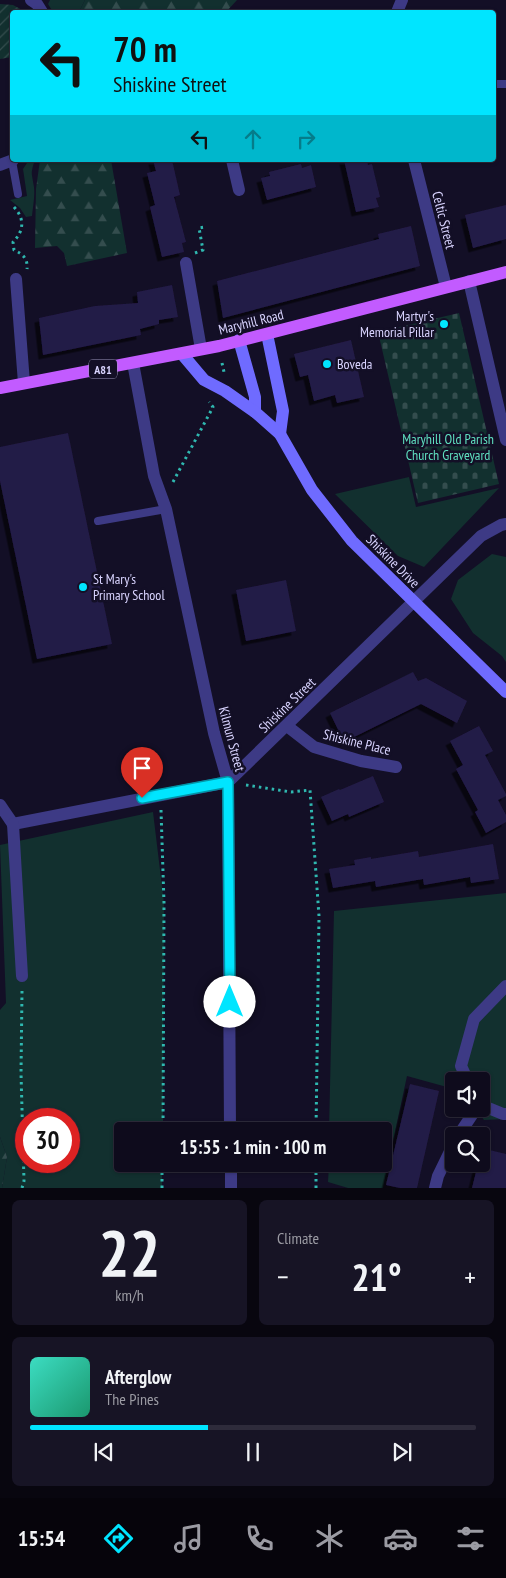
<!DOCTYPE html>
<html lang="en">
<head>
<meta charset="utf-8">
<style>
  :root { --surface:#0e0b1c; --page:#171425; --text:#f1f3f6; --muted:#9b9ba3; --line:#2e2b3b; --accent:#00e5ff }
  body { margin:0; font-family:"PT Sans Narrow",sans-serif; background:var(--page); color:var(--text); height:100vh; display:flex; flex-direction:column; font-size:19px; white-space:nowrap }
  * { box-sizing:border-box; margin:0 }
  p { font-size:16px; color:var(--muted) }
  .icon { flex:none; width:28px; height:28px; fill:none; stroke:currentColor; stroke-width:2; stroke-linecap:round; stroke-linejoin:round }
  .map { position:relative; height:1188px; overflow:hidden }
  .details { display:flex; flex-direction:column; gap:12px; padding:12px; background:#08060f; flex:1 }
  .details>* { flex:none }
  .hud { position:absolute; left:10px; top:10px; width:486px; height:152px; border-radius:5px; box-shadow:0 1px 4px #0004,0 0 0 1px var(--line); background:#00e5ff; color:#111; overflow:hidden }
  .controls { position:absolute; left:445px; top:1072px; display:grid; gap:10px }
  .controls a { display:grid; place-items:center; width:45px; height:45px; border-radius:5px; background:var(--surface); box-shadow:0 1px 4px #0004,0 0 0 1px var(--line); font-size:25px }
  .speed { position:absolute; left:15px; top:1108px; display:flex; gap:10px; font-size:25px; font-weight:700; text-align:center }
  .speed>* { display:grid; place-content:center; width:65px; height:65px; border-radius:50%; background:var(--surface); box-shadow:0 1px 4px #0004,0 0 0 1px var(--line); line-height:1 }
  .speed .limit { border:8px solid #d22; background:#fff; color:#111 }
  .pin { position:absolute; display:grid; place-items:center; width:42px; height:42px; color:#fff; margin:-51px -21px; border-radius:50% 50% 50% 0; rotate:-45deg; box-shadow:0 0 5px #0007 }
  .pin .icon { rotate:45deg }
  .me { position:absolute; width:55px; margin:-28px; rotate:0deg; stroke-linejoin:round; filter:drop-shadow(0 0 4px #0008) }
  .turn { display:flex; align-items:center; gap:18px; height:105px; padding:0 20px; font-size:22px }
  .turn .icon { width:65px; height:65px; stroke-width:2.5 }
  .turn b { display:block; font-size:35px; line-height:42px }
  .lanes { display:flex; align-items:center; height:48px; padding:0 20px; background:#0003; justify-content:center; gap:25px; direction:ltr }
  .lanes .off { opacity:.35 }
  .big { font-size:38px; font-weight:700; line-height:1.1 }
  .details .card { flex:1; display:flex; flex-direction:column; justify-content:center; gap:8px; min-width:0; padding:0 18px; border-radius:8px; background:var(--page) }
  .details .dial { align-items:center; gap:0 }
  .dial b { font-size:65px; line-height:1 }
  .song { display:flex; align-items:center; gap:15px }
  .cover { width:60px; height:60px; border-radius:8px; background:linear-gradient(135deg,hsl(170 70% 55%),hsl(160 70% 35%)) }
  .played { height:5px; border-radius:2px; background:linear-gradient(90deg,var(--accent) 40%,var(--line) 40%) }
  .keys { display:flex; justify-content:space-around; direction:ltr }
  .heat { display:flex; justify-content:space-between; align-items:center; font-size:28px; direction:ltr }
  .details .tiles { flex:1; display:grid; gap:12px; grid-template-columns:1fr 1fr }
  .card:last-child { grid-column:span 2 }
  .trip { position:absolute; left:114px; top:1122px; width:278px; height:50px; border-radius:5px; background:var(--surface); box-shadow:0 1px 4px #0004,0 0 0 1px var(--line); font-weight:700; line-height:50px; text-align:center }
  .tabs { display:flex; height:80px; justify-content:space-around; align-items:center; background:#06040b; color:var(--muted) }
  .tabs .icon { width:35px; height:35px }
  .tabs .selected { color:var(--accent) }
  .tabs b { font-size:22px; color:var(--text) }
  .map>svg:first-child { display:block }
</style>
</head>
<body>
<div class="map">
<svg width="506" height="1188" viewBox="0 0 506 1188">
  <defs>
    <pattern id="forest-firs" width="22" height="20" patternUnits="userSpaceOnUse" patternTransform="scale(1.25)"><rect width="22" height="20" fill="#12302f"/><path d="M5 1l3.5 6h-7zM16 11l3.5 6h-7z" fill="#344d4e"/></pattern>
    <pattern id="cemetery-stones" width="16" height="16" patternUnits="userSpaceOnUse" patternTransform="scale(1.25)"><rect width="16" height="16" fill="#12302f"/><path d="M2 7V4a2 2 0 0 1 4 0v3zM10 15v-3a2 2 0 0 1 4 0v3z" fill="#344d4e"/></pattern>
    <pattern id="garden-furrows" width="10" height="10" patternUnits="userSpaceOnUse" patternTransform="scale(1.25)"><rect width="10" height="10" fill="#12302f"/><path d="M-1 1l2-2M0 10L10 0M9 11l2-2" fill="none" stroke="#344d4e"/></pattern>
    <filter id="shadow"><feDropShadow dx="-4.5" dy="4.5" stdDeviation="0" flood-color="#0009"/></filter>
  </defs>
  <rect width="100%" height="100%" fill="#130f26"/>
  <g fill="#12302f" fill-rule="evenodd">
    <path d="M50 0H85L79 12H53L48 4Z"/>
    <path d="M29 160H35C30 174 32 173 34 187 35 196 33 207 32 216L26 217 20 208 10 200 27 196 23 169Z"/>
    <path d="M409 477 416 507 499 488 424 567 398 556 335 494Z"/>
    <path d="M492 554 506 557V662L502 656 473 633 451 599 458 580Z"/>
    <path d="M153 812 164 903 163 1131H122V1164H162V1188H2L7 1157 0 1137V1010L6 1003 0 845ZM26 1119H69V1161H26Z"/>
    <path d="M506 893V1119L484 1120 476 1109H481V1081H454V1089L407 1076 383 1188H348L328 1182 329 1164H382V1131H329L334 911Z"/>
  </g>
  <g fill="url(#forest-firs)">
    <path d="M85 0H237L226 12H79Z"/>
    <path d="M40 160H111L127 253 67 266 64 253 57 246 35 248 36 189Z"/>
    <path d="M0 1137 7 1157 2 1188H0Z"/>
  </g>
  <path fill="url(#cemetery-stones)" d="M459 313 499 484 418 503 378 332Z"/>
  <path fill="url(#garden-furrows)" d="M0 4 13 5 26 12H12V57L0 59Z"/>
  <g fill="#241b47" filter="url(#shadow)">
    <path d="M153 160H172L180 195 174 197 186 242 182 243 184 252 162 257 150 207 155 205 147 173 156 171Z"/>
    <path d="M344 160H367L368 165 372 164 380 197 376 198 379 207 356 212Z"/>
    <path d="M301 164 302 168 311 165 316 187 267 200 261 178 270 176 269 172Z"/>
    <path d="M506 205V239L473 248 465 215Z"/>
    <path d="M411 226 420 266 223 318 217 281 379 239 378 234Z"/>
    <path d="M172 285 178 317 159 320V324L140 329 141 335 43 355 39 318 95 306 138 303 137 292Z"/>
    <path d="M351 340 364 397 337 403 335 395 314 401 308 375 300 377 294 354Z"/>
    <path d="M68 433 112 644 37 659 0 481V447Z"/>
    <path d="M286 580 296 631 246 641 236 590Z"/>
    <path d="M413 672 418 681 426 678 467 701 457 723 421 704 344 742 330 713Z"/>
    <path d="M479 726 493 751 485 755 506 794V796L498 800 506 815V822L486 833 475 812 478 810 456 769 463 765 450 741Z"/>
    <path d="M373 776 384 802 349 817 348 814 332 821 321 797 339 789 340 790Z"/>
    <path d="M493 844 499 879 471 883 470 877 424 885 423 879 376 887 375 881 333 888 329 869 355 865 354 860 371 857V859L418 851 419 857Z"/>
    <path d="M410 1084 439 1091 417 1188H400L386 1185Z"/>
    <path d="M481 1148 506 1154V1188H472L478 1164H481Z"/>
  </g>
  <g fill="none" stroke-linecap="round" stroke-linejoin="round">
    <g stroke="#2fb8b0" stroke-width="3" stroke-dasharray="2.5 4" stroke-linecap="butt">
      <path d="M14 207C25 219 24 231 13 242L14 250C23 254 28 259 27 269"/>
      <path d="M195 253 203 250 199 228 205 227"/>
      <path d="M222 363 224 372H225"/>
      <path d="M173 482 213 407 209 402"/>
      <path d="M246 785 291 792 310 790 319 916 316 1131"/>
      <path d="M161 810 164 903 163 1131"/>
      <path d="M22 991 21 1073 24 1181 22 1188"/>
      <path d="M162 1188V1164"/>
      <path d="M316 1188V1164"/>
    </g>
    <g stroke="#3d3a85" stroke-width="8">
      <path d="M494 84H506"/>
      <path d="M12 161 18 194"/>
      <path d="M98 521 166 509"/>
    </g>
    <g stroke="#3d3a85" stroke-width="12">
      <path d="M31 0 37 4 42 12"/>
      <path d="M397 12 402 0"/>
      <path d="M232 160 239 190"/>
      <path d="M414 160 446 287"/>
      <path d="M0 165 13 160"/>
      <path d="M186 263 201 349"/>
      <path d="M16 279 24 383"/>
      <path d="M469 281 506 440"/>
      <path d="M133 363 154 476 166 509 214 733 228 782 230 1131"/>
      <path d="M287 726 314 747 361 761 396 767"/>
      <path d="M0 805 13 824"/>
      <path d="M13 824 228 782 481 536 501 525 506 524"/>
      <path d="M13 824 22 976"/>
      <path d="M468 1081 461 1066 474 1019 506 986"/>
      <path d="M481 1105 503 1114H506"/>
      <path d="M458 1136 476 1109"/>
      <path d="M231 1164V1188"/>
      <path d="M435 1188 438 1176 454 1143"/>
    </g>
    <g stroke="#6f6bff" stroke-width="12">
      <path d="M267 334 283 411 280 434"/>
      <path d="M239 340 255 397V412"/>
      <path d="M182 354 204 380 225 391 255 412 280 434 312 490 352 541 506 692"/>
    </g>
    <path stroke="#c25bff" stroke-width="12" d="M0 388 219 346 506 272"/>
  </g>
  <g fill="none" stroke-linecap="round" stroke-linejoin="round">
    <g stroke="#0095a6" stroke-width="12">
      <path id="route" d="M142 798 228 782 230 1002"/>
    </g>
    <use href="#route" stroke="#00e5ff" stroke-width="9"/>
  </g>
  <g fill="#00e5ff" stroke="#130f26" stroke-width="2">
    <circle cx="444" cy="324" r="5"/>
    <circle cx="327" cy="364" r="5"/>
    <circle cx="83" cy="587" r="5"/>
  </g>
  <g text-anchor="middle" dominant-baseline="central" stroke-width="5" stroke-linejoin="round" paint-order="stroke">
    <rect fill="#130f26" stroke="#9e99be" stroke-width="1" x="89" y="359.5" width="28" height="19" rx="4"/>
    <g font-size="12" font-weight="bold" fill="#d9d4ff">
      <text x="103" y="369">A81</text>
    </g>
    <g font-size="14" fill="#d9d4ff" stroke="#130f26">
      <text transform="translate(444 220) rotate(76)">Celtic Street</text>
      <text transform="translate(251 322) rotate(-14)">Maryhill Road</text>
      <text transform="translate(393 561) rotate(45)">Shiskine Drive</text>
      <text transform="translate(287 705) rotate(-44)">Shiskine Street</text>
      <text transform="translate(232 739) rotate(75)">Kilmun Street</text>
      <text transform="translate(357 742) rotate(14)">Shiskine Place</text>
    </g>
    <g font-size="14" fill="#d9d4ff" stroke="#130f26" text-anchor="start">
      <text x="434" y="316" text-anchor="end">Martyr's<tspan x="434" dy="16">Memorial Pillar</tspan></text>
      <text x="337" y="364">Boveda</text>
      <text x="93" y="579">St Mary's<tspan x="93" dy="16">Primary School</tspan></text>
    </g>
    <g font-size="14" fill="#5fe0c0" stroke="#130f26">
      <text x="448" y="439">Maryhill Old Parish<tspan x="448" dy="16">Church Graveyard</tspan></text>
    </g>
  </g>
</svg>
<div class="controls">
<a><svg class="icon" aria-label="sound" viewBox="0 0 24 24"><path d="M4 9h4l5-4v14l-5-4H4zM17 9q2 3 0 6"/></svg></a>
<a><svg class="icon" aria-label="search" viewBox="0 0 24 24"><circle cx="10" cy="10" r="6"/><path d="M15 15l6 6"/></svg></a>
</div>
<div class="speed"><div class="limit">30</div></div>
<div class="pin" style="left:142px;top:798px;background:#d93025"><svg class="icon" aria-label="arrive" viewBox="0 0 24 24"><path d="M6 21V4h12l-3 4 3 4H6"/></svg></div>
<svg class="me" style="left:230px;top:1002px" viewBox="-20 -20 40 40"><circle r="19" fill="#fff"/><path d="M0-13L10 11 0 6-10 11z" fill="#00e5ff"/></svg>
<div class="trip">15:55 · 1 min · 100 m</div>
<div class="hud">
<div class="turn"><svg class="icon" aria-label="left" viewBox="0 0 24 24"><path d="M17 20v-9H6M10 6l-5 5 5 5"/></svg><div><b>70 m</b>Shiskine Street</div></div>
<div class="lanes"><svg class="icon" aria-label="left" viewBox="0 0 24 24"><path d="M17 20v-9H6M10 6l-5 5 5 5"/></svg><svg class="icon off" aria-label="ahead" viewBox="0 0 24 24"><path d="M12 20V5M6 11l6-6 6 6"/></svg><svg class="icon off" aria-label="right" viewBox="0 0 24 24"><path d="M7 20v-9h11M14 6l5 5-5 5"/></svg></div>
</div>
</div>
<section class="details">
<div class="tiles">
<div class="card dial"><b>22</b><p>km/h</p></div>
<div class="card"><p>Climate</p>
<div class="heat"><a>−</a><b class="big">21°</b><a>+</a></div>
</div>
<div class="card">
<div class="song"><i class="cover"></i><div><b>Afterglow</b><p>The Pines</p></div></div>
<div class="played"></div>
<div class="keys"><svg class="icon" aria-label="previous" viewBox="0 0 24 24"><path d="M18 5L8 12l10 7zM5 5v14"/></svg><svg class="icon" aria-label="pause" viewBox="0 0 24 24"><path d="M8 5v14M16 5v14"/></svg><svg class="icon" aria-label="next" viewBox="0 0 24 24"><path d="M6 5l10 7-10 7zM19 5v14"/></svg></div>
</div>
</div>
</section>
<nav class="tabs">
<b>15:54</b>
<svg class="icon selected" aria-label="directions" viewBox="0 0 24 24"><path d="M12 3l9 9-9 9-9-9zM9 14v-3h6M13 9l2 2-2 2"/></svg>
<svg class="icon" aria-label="music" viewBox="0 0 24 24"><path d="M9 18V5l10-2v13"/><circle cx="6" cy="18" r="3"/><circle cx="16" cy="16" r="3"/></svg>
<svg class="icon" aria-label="phone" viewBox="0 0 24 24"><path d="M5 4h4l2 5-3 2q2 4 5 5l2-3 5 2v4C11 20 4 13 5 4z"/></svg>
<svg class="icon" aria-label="climate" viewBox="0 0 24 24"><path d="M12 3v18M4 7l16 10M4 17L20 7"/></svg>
<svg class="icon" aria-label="car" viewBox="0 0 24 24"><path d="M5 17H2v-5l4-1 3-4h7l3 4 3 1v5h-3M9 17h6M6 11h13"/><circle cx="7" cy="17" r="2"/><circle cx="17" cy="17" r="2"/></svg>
<svg class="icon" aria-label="filters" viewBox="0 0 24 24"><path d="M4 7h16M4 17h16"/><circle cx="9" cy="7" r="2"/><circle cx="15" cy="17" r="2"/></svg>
</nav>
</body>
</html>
